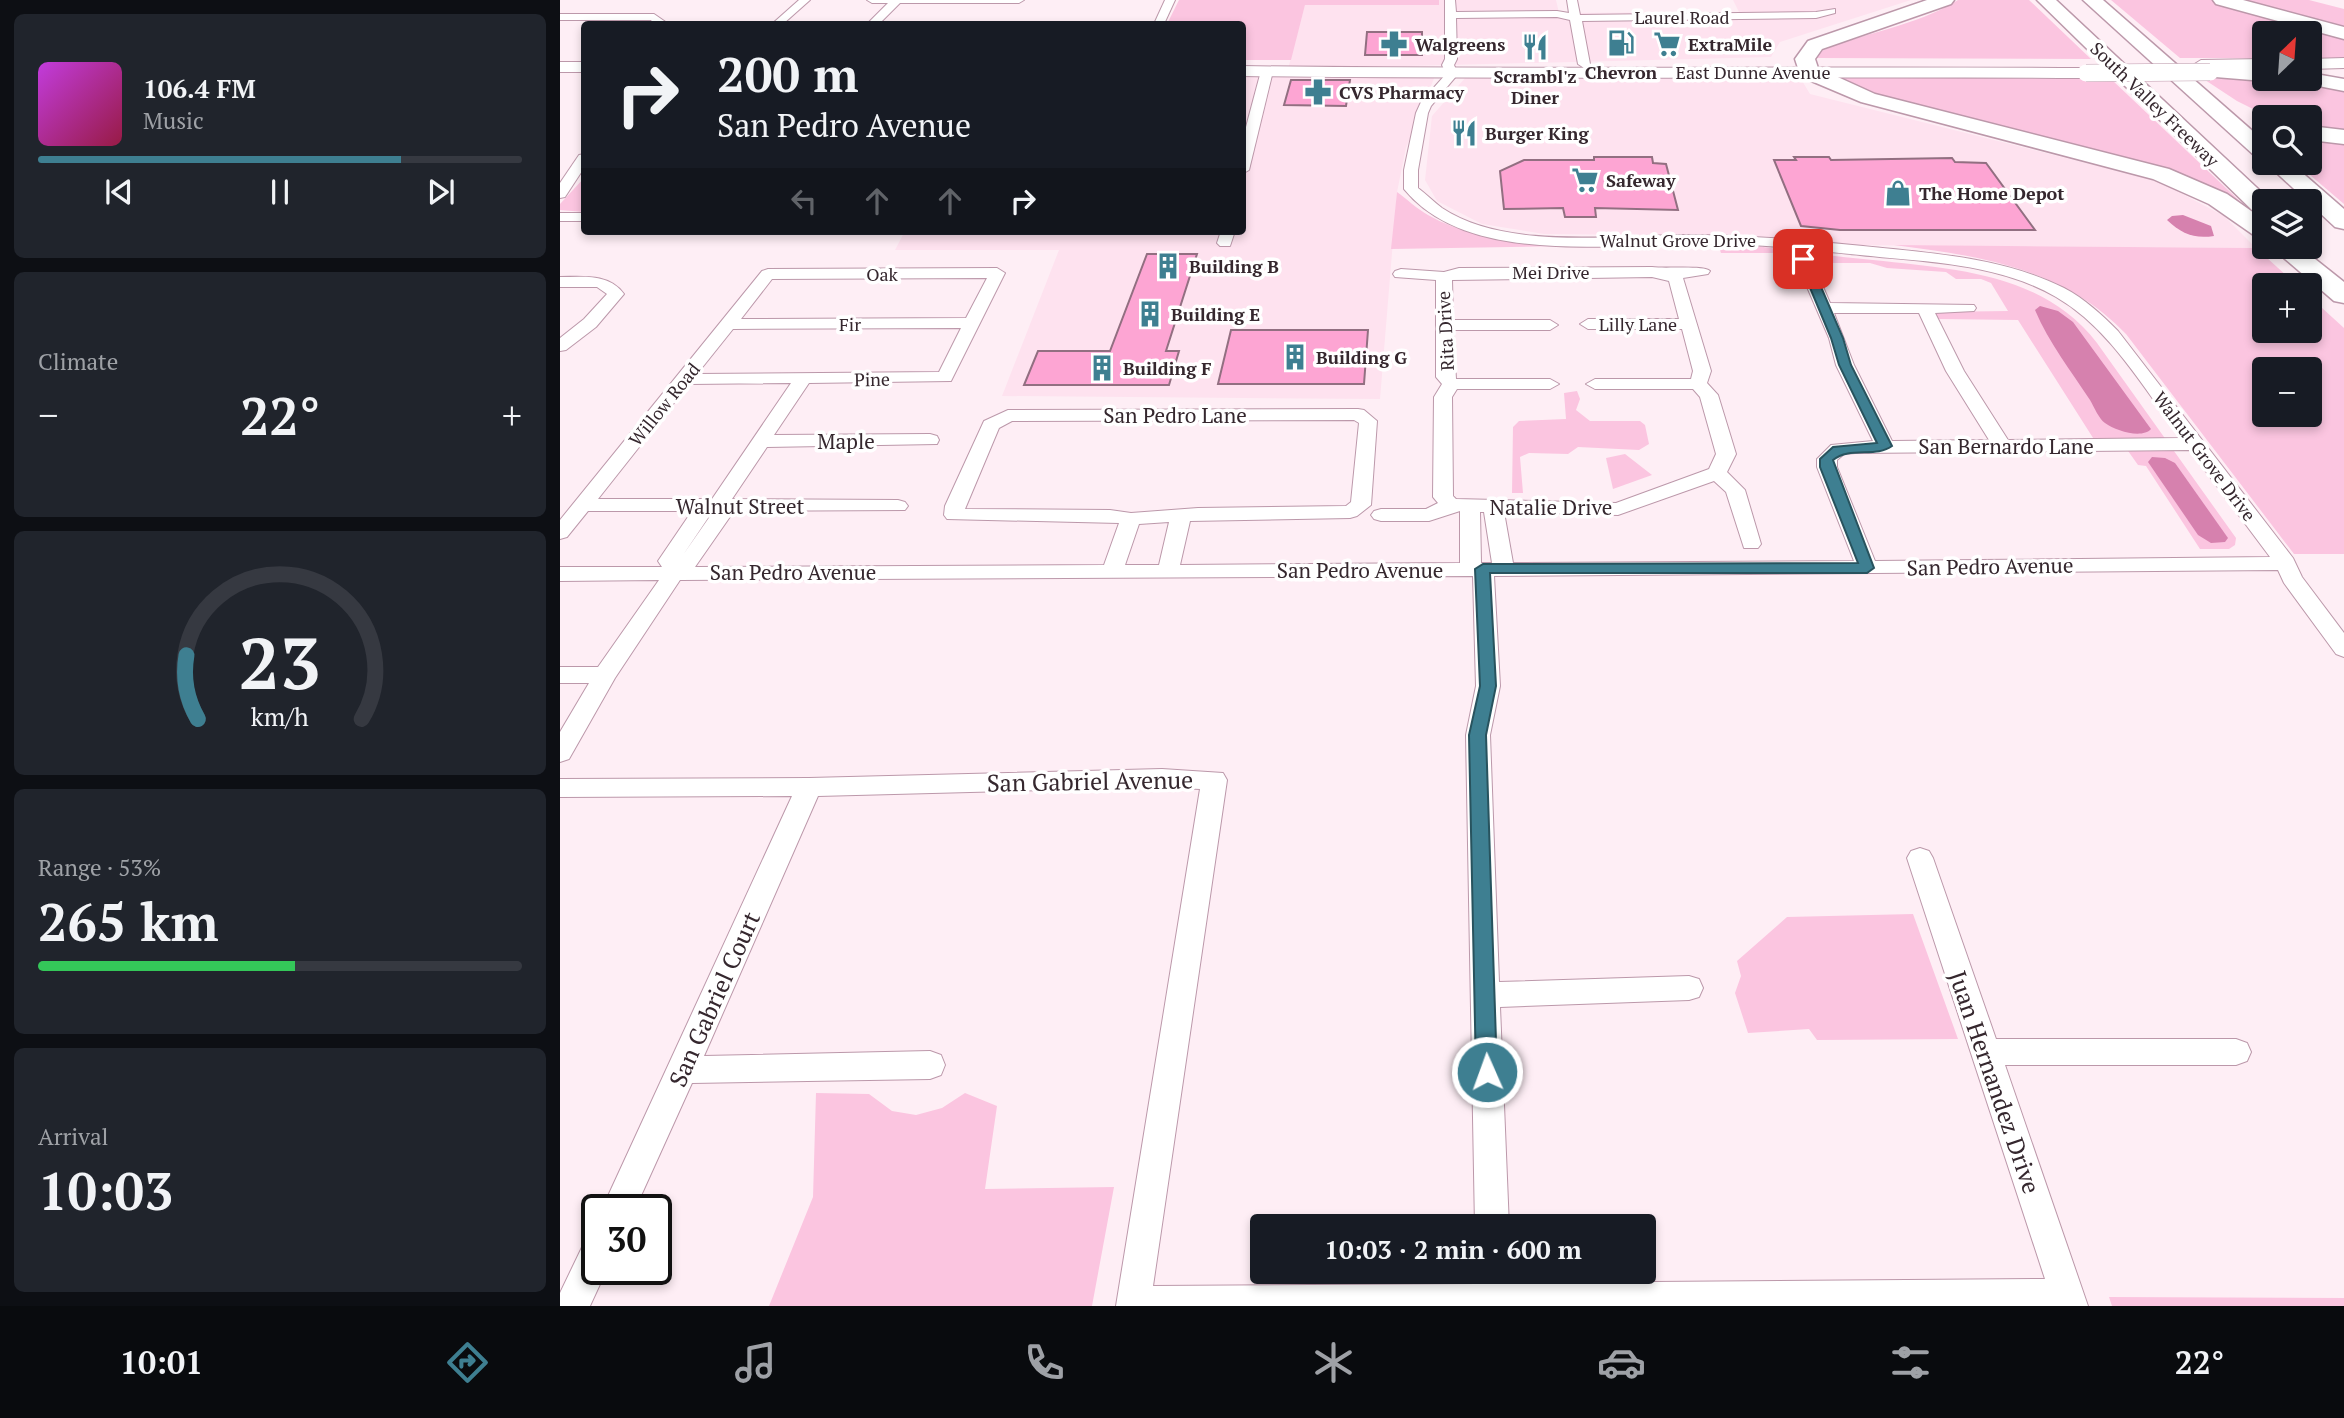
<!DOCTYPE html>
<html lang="en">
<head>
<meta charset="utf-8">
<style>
  :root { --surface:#171b24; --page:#20242c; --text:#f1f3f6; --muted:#9ea1a6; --line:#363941; --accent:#3e7f91 }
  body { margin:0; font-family:"PT Serif",serif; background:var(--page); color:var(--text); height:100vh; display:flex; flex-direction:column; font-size:26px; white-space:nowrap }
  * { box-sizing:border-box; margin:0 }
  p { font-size:23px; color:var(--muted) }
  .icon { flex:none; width:38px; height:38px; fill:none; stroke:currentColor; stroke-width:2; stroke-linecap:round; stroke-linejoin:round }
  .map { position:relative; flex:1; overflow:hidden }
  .sheet { display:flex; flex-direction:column; gap:14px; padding:14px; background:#0d0f14; width:560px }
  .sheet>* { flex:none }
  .guide { position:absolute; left:21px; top:21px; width:665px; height:214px; border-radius:7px; box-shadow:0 4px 10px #0003; background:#171b24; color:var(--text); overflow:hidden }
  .needle { width:46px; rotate:25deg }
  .fabs { position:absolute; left:1692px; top:21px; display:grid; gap:14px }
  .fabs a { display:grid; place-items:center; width:70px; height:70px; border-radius:7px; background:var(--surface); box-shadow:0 4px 10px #0003; font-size:35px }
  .speed { position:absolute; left:21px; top:1194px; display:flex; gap:14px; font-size:35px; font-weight:700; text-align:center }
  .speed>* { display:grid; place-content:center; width:91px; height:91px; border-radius:50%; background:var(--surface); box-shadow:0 4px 10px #0003; line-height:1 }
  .speed .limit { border:4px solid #111; border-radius:10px; background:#fff; color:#111 }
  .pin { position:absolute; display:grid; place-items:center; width:60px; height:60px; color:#fff; margin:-30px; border-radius:14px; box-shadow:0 4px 10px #0006 }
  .me { position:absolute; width:77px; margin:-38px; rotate:358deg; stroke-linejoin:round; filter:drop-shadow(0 0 5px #0008) }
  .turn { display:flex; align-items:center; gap:24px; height:147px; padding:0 21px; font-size:32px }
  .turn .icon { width:91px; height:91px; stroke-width:2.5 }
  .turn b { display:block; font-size:49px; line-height:60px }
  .lanes { display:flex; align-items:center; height:66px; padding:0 21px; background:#0003; justify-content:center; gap:35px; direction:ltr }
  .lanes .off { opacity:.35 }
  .big { font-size:52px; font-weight:700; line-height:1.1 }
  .sheet .card { flex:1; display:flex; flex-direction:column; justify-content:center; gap:10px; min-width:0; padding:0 24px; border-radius:10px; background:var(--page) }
  .sheet .dial { align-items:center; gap:0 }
  .dial svg { height:182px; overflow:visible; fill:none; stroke:var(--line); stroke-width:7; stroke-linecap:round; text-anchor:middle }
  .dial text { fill:var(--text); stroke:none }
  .song { display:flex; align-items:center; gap:21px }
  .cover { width:84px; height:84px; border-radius:10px; background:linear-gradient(135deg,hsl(290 70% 55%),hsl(340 70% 35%)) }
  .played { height:7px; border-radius:4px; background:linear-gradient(90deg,var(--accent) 75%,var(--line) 75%) }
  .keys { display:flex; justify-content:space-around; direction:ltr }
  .heat { display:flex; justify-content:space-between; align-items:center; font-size:38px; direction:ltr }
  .charge { height:10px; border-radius:5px; background:linear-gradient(90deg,#34c759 53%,var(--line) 0) }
  .trip { position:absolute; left:690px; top:1214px; width:406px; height:70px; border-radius:7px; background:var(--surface); box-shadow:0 4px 10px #0003; font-weight:700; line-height:70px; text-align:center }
  .tab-bar { display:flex; height:112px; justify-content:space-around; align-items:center; background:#090b0e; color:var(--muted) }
  .tab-bar .icon { width:49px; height:49px }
  .tab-bar .active { color:var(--accent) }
  .tab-bar b { font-size:32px; color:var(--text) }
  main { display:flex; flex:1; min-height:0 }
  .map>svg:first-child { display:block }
</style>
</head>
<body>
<main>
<section class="sheet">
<div class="card">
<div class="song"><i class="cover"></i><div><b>106.4 FM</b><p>Music</p></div></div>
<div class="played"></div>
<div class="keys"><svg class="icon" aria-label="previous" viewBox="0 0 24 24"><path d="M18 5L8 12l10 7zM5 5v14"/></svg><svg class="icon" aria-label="pause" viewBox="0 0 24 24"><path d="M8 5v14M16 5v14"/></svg><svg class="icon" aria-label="next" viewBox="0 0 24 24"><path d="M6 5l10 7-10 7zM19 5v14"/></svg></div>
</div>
<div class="card"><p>Climate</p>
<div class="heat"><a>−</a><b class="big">22°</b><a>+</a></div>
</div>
<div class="card dial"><svg viewBox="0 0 100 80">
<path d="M14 69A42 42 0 1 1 86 69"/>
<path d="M14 69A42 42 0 0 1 9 41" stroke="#3e7f91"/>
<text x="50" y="56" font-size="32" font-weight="700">23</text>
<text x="50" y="72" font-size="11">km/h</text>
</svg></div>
<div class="card"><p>Range · 53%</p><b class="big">265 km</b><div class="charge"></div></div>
<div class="card"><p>Arrival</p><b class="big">10:03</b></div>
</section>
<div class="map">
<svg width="1784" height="1306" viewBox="0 0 1784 1306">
  <rect width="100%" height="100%" fill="#feeef5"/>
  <g fill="#fee2ef">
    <path d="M879 0H996L999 13 1179 12 1173 0H1351L1220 42 1211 57 728 69 745 5H878Z"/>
    <path d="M683 76H875L846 148 837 192 820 399 442 396 499 250H335L345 231H682Z"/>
    <path d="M905 78 1241 79 1250 94 1598 181 1664 216 1696 248 1283 245 1194 236 984 234 922 224 877 201 865 180 872 116Z"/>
  </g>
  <g fill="#fbc5e0" fill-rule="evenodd">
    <path d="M619 0H879V5H745L731 60H683L682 24H607Z"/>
    <path d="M1398 0H1469L1531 59 1257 58V53C1303 32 1355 27 1398 0Z"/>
    <path d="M1551 0H1655L1784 34V58H1750V33H1704V58H1620Z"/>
    <path d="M1680 0H1749L1784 9V28Z"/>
    <path d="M1273 77 1551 79 1686 207 1603 168 1312 93 1284 84Z"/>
    <path d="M1642 78 1738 81 1784 89V131L1750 128V117L1707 116 1677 101Z"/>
    <path d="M1750 136 1784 140V204L1736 163H1750Z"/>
    <path d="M24 178V212L0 210V204Z"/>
    <path d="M837 192C847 199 857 209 868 215 909 238 957 242 1002 246L831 249Z"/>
    <path d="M1158 245H1190C1231 251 1272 256 1313 260 1395 269 1483 273 1537 343L1676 538 1675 545 1669 549H1640L1586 466 1578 465 1561 441H1535L1458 320 1378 319 1374 312 1448 311 1431 283 1421 279H1396L1386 272 1327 268 1310 263H1252L1249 257H1216L1214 253H1161Z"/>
    <path d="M1334 245 1696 248 1737 285H1704V331H1750V297L1784 328V554H1734L1566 334C1503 268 1420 256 1334 245ZM1704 369H1750V415H1704Z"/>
    <path d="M1017 391 1020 399 1016 410 1030 421H1080L1085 425 1089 444 1079 450 1018 447 1008 454 969 453 960 457 963 493H952L953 427 959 421 1006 419 1004 393Z"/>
    <path d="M1065 454 1092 475 1053 489 1046 458Z"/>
    <path d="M1353 914 1398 1039 1257 1040 1249 1029 1188 1033 1175 993 1181 976 1177 961 1227 917Z"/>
    <path d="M256 1093 309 1094 332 1111 356 1115 382 1108 405 1093 437 1106 425 1189 554 1187 532 1306H209L253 1197Z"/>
    <path d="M1549 1297 1784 1298V1306H1552Z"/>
  </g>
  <g fill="#d681ae">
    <path d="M1623 215 1651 226 1654 236C1634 239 1622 234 1607 220L1612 216Z"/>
    <path d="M1480 306 1498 311 1513 322 1591 429C1582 439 1556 431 1545 423 1539 419 1534 407 1530 400 1511 371 1489 343 1475 310Z"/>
    <path d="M1592 457 1605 458 1615 463 1668 538 1665 542 1651 543 1638 535 1588 462Z"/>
  </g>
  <g fill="#fda5d3" stroke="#926f81" stroke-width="2">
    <path d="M807 32H862V55H805Z"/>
    <path d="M731 80H790L786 106 724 105Z"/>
    <path d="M1034 157H1092L1093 163 1106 164 1118 210 1035 208 1036 217H1005L1003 208 944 209 940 171 964 160H1034Z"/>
    <path d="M1234 157H1269L1271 160 1392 158 1395 162 1426 163 1475 230H1280L1241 226 1214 160H1236Z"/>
    <path d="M587 254H637L606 351H619L609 385H464L478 351H550Z"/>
    <path d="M671 330H808L804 384H658Z"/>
  </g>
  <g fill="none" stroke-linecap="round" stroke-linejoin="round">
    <g stroke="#bc98aa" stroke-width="2">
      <g id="street">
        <path d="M239 0H250L223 24H212Z"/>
        <path d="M307 0H464L459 3H340L319 24H307L328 3H312Z"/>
        <path d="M605 0H615L604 24H594Z"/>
        <path d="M885 0H895L896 12 997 11 1009 13 1007 0H1017L1020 15 1256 12 1275 9V13L1256 18 1022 21 1030 64 1024 68 1018 64 1010 20 997 17 896 18 897 59 894 65 898 74 871 106 868 113 858 170V188C866 194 874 202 882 208 944 249 1047 236 1117 235 1179 234 1241 240 1303 246 1371 253 1442 257 1504 288 1525 299 1542 315 1558 331L1733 558 1742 577 1784 633V657L1776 654 1724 583 1718 570 934 576 940 686 930 735 939 982 1129 976 1139 979 1143 988 1139 997 1129 1000 940 1007 949 1227H915L906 735 916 686 913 576 120 580 55 678 9 759 0 762V732L29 683H0V667H38L99 580 0 581V567H102L98 561 132 511H28L7 537 0 539V520L202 271 208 269 437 268 445 273 391 381 249 383 214 435 370 434 377 436 379 440 377 444 207 447 172 499 338 500 345 502 348 506 345 510 174 511 135 567 544 565 559 523 387 519 384 515 385 506 424 421 448 410 798 409 804 410 817 421 811 505 797 516 790 518 630 521 620 565 900 563V511L869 521H821L814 519 811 515 814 511 821 509H866L878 503 873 497 874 397 882 384 876 377V280L835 277 833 274 835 271 841 269 884 272 899 268 1092 267C1106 269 1144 265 1150 271L1148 274 1123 278 1151 371 1147 383 1158 395 1176 454 1167 472 1185 490 1201 544 1198 548H1184L1166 492 1154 481 1058 515 944 512 953 563 1294 561 1257 467V459L1271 445 1313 441 1276 365 1269 338 1235 259 1243 254 1251 259 1270 303 1414 305 1416 308 1414 311 1375 313 1404 371 1448 440 1621 438C1584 389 1550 328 1496 297 1438 263 1365 262 1300 255 1251 250 1202 244 1152 244 1061 242 909 269 844 189V170L856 113 861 102 886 74 882 65 885 59ZM1092 277 1109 281 1119 319H1028L1020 324 1028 329H1122L1133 371 1131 379H1035L1026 384 1035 389H1133L1140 397 1156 454 1149 469 1056 503 896 499 893 496 892 397 897 389H990L999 384 990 379H896L893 330H990L998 325 990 320H893L892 280ZM427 278 406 318 181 319 212 279ZM1274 313H1359L1386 371 1429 440 1332 441 1294 365ZM401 328 379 372 137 374 173 329ZM231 383 152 499H38L129 384ZM794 420 799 423 791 502 786 506 638 508 571 513 550 510 405 509 439 428 452 421ZM1630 450 1710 557 1315 561 1277 467V460L1284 454 1295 453ZM152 512H153L123 555ZM920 512H924L932 563H921ZM609 522 599 565H565L579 524Z"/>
        <path d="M0 14H94L107 23 94 24 91 20H0Z"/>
        <path d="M707 67 713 71 689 170 682 174V142L701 71Z"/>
        <path d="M24 154V168L5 197 0 198V183L19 155Z"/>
        <rect x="0" y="213" width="24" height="8"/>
        <path d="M661 231H675L670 246H660L657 243Z"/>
        <path d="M0 277C23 277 49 273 64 294L36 327 6 350 0 351V338L24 319 47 294 37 287H0Z"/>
        <path d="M602 769 663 773 667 780 593 1286 917 1284V1272H951L952 1283 1485 1279 1347 858 1351 851 1360 848 1369 851 1373 858 1436 1039H1676L1687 1043 1691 1052 1687 1061 1676 1065H1445L1528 1306H556L640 789 602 787 258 796 144 1056 370 1051 381 1055 385 1065 381 1075 370 1079 132 1083 75 1209H42L232 796 0 797V779L249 778Z"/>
        <path d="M37 1236V1269H47L30 1306H0V1293L25 1241Z"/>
      </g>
    </g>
    <g stroke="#bc98aa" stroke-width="2">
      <g id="secondary">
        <path d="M1784 58V68L1750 69V59Z"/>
        <path d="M1704 59V69L1641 70 1633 65 1641 60Z"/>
        <rect x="0" y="62" width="24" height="10"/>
        <path d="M682 66C964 70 1245 66 1526 68L1534 73 1526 78C1245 76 964 80 682 76Z"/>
      </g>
    </g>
    <g stroke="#bc98aa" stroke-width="3">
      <g id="highway">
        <path d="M1367 0H1394L1391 4 1262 49 1255 59 1258 68 1315 94 1609 169 1667 194 1704 220V238L1695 236 1649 204 1593 179 1301 102 1249 80 1239 71 1235 59 1248 41Z"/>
        <path d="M1477 0H1496L1711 201H1704V215L1695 213Z"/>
        <path d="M1523 0H1543L1704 141V159L1696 157Z"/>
        <path d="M1653 0H1683L1784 27V39L1656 4Z"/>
        <path d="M1650 66 1704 69V79H1712L1704 81 1643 76 1640 72 1643 68Z"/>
        <path d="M1750 73 1784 79V91L1743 83 1740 79H1750Z"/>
        <path d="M1750 126 1784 130V144L1750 140Z"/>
        <path d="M1706 163H1731L1784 209V229L1775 227Z"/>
        <path d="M1711 247H1740L1784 282V303L1774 301Z"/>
      </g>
    </g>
    <use href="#street" fill="#fff" fill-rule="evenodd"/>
    <use href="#secondary" fill="#fff" fill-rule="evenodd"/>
    <use href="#highway" fill="#fff" fill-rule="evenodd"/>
    <g stroke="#bc98aa" stroke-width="18" stroke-linecap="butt">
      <path id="secondary-bridge" d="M1526 73 1650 72"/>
    </g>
    <use href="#secondary-bridge" stroke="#fff" stroke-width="17"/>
  </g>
  <path fill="#3e7f91" stroke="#28535e" stroke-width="2" d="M1240 257 1249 259 1283 338 1291 365 1332 446C1316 458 1290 446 1273 460L1314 568 1307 573H930L936 686 926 735 937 1072 934 1079 927 1081 919 1079 916 1072 909 735 920 686 915 569 923 564 1298 563 1260 467V459L1273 447 1317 443 1279 365 1271 338 1238 259Z"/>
  <defs>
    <g id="fuel-bare" transform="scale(2.1)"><path d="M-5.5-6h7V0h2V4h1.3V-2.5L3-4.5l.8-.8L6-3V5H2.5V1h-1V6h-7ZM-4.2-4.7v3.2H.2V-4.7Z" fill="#3e7f91" stroke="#fff" stroke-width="2.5" paint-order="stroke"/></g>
    <g id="pharmacy-bare" transform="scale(2.1)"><path d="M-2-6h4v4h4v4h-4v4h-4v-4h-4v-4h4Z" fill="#3e7f91" stroke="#fff" stroke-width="2.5" paint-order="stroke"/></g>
    <g id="supermarket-bare" transform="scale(2.1)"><path d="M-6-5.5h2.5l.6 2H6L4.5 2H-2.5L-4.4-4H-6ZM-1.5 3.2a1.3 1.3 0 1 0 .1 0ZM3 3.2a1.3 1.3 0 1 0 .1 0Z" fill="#3e7f91" stroke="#fff" stroke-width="2.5" paint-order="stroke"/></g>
    <g id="restaurant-bare" transform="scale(2.1)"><path d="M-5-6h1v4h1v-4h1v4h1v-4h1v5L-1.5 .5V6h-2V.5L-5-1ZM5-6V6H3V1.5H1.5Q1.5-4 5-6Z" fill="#3e7f91" stroke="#fff" stroke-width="2.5" paint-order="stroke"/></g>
    <g id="shop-bare" transform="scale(2.1)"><path d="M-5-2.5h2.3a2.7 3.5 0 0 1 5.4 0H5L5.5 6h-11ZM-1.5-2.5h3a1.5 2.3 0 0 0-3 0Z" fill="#3e7f91" stroke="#fff" stroke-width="2.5" paint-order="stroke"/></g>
    <g id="building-bare" transform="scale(2.1)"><path d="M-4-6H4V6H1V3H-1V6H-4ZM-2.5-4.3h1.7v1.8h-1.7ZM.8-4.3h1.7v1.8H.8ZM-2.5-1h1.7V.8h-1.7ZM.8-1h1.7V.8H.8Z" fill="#3e7f91" stroke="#fff" stroke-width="2.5" paint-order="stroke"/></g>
  </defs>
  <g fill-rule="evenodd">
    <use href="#fuel-bare" x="1061" y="43"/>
    <use href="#pharmacy-bare" x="834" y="44"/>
    <use href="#supermarket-bare" x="1107" y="44"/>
    <use href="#restaurant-bare" x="975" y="47"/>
    <use href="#pharmacy-bare" x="758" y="92"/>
    <use href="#restaurant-bare" x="904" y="133"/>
    <use href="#supermarket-bare" x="1025" y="180"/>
    <use href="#shop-bare" x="1338" y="193"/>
    <use href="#building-bare" x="608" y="266"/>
    <use href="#building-bare" x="590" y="314"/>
    <use href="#building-bare" x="735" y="357"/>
    <use href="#building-bare" x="542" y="368"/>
  </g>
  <g text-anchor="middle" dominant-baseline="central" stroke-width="7" stroke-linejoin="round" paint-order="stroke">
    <g font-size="18" fill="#35272e" stroke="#fff">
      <text x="1122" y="17">Laurel Road</text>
      <text x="1193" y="72">East Dunne Avenue</text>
      <text transform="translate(1595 104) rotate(44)">South Valley Freeway</text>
      <text x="1118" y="240">Walnut Grove Drive</text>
      <text x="991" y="272">Mei Drive</text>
      <text x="322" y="274">Oak</text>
      <text x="290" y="324">Fir</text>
      <text x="1078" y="324">Lilly Lane</text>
      <text transform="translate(885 331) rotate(-93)">Rita Drive</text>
      <text transform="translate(312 379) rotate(-1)">Pine</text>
      <text transform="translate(104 404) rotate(-51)">Willow Road</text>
      <text transform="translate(1645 456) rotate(53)">Walnut Grove Drive</text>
    </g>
    <g font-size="18" font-weight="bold" fill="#35272e" stroke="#fff" text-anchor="start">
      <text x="855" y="44">Walgreens</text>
      <text x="1128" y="44">ExtraMile</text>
      <text x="1061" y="72" text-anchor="middle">Chevron</text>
      <text x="975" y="76" text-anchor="middle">Scrambl'z<tspan x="975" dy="21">Diner</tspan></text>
      <text x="779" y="92">CVS Pharmacy</text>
      <text x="925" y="133">Burger King</text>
      <text x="1046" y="180">Safeway</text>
      <text x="1359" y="193">The Home Depot</text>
      <text x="629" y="266">Building B</text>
      <text x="611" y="314">Building E</text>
      <text x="756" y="357">Building G</text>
      <text x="563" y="368">Building F</text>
    </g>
    <g font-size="21" fill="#35272e" stroke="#fff">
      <text x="615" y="415">San Pedro Lane</text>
      <text x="286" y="441">Maple</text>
      <text x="1446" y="446">San Bernardo Lane</text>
      <text x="180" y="506">Walnut Street</text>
      <text x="991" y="507">Natalie Drive</text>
      <text transform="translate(1430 566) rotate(-1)">San Pedro Avenue</text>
      <text x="800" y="570">San Pedro Avenue</text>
      <text x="233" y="572">San Pedro Avenue</text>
    </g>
    <g font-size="24" fill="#35272e" stroke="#fff">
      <text transform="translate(530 781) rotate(-1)">San Gabriel Avenue</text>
      <text transform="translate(154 999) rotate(-66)">San Gabriel Court</text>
      <text transform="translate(1435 1082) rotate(71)">Juan Hernandez Drive</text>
    </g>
  </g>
</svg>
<div class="fabs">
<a><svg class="needle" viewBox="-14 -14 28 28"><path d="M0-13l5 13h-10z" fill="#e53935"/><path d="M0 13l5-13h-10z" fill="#9ea1a6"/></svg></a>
<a><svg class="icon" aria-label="search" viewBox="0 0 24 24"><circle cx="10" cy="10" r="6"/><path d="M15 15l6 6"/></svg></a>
<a><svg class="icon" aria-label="layers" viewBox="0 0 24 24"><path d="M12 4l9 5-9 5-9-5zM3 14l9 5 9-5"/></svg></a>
<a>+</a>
<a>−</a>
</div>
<div class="speed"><div class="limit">30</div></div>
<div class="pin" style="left:1243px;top:259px;background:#d93025"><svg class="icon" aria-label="arrive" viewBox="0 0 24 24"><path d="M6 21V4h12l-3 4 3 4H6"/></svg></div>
<svg class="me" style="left:927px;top:1072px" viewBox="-20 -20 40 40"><circle r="17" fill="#3e7f91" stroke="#fff" stroke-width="3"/><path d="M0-11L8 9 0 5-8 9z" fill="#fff"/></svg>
<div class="trip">10:03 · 2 min · 600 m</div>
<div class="guide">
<div class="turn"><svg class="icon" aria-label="right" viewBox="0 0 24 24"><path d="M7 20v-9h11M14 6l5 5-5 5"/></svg><div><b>200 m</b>San Pedro Avenue</div></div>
<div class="lanes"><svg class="icon off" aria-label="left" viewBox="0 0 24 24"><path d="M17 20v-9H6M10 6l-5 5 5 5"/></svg><svg class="icon off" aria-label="ahead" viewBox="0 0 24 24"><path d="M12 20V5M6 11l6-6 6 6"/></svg><svg class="icon off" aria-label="ahead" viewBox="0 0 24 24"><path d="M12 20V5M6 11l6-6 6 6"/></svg><svg class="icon" aria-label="right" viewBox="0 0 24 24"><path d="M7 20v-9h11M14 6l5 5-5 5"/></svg></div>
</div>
</div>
</main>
<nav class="tab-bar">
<b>10:01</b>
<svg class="icon active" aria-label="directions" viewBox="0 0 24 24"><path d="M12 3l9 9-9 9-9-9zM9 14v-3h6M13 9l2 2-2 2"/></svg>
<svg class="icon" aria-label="music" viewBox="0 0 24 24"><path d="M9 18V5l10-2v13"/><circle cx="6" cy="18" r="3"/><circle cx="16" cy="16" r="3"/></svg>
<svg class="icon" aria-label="phone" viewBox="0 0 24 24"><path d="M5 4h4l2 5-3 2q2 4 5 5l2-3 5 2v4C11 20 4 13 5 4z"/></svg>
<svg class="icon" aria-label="climate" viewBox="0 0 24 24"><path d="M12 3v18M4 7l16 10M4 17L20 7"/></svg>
<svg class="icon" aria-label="car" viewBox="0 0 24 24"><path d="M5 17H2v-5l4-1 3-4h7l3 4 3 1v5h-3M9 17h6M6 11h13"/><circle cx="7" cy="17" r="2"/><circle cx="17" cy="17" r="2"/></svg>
<svg class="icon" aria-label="filters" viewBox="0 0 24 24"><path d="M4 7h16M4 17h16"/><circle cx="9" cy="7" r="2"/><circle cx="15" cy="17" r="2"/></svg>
<b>22°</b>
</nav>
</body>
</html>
